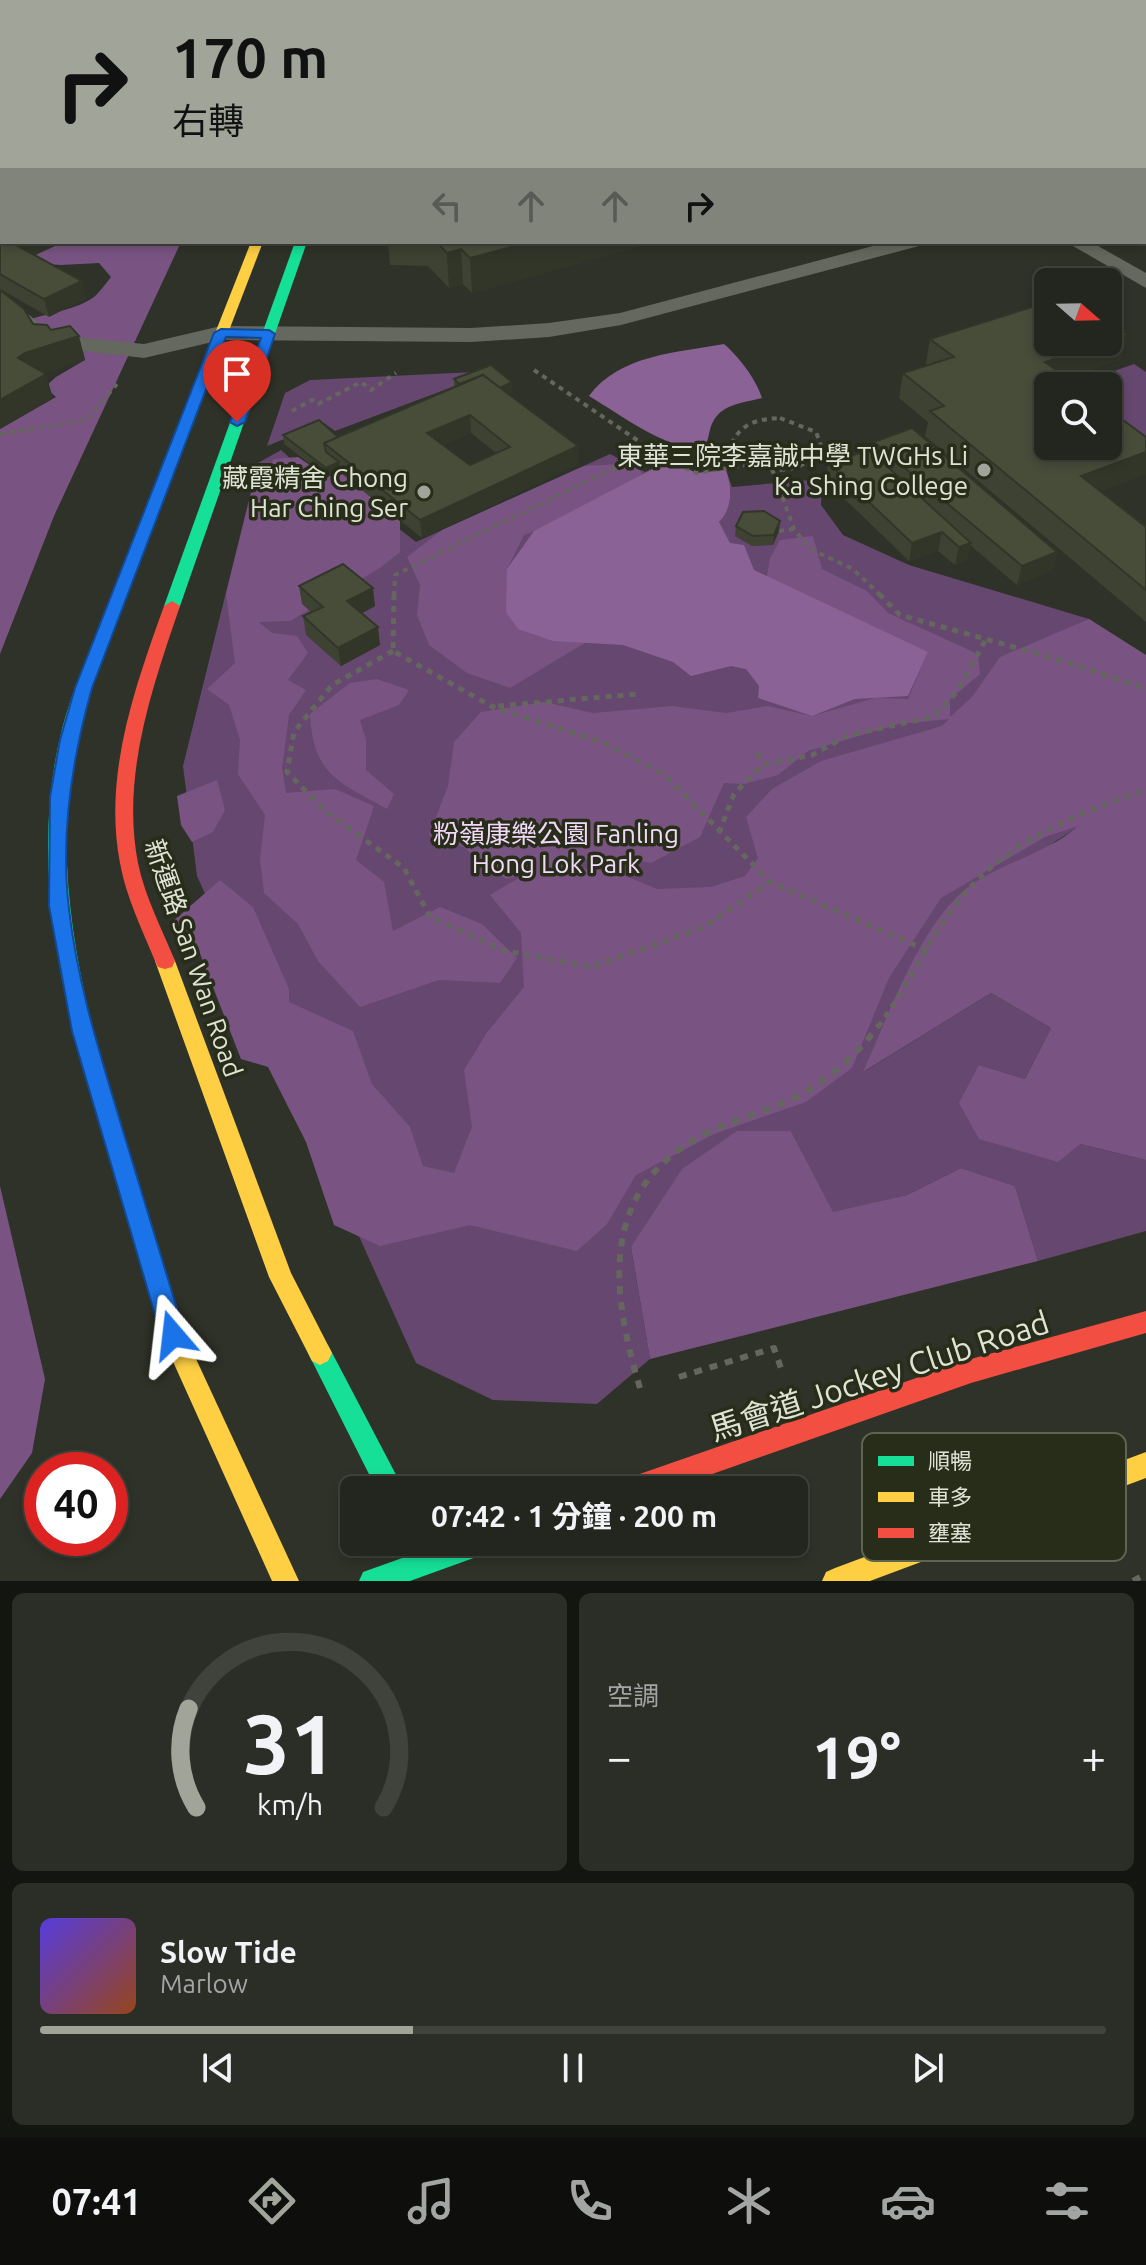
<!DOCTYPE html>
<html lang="zh-TW">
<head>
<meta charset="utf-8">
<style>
  :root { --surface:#23261e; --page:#2b2e27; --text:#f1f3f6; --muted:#a3a5a4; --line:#40433c; --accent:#a1a599 }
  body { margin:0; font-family:Ubuntu,"Noto Sans TC",sans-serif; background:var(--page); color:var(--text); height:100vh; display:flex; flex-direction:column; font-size:30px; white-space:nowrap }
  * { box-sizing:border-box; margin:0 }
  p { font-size:26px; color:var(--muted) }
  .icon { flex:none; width:44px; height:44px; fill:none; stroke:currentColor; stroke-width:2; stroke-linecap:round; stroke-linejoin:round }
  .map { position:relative; height:1581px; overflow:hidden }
  .details { display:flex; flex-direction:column; gap:12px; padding:12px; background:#131510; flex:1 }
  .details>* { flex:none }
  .guide { position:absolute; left:0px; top:0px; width:1146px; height:244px; box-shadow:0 4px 12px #0003,0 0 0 2px var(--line); background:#a1a599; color:#111; overflow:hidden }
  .needle { width:52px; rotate:110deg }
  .fabs { position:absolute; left:1034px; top:268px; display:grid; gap:16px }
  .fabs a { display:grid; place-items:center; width:88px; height:88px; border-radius:12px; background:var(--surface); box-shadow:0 4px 12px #0003,0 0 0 2px var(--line); font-size:40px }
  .speed { position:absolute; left:24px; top:1452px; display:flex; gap:16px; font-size:40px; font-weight:700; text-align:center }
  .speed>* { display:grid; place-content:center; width:104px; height:104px; border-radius:50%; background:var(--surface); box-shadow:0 4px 12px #0003,0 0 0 2px var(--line); line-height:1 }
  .speed .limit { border:12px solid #d22; background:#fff; color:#111 }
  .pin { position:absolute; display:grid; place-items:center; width:68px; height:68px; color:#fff; margin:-82px -34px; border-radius:50% 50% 50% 0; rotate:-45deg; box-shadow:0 0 8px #0007 }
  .pin .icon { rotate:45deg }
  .me { position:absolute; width:88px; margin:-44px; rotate:343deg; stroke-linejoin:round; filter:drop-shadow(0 0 6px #0008) }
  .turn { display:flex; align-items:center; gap:28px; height:168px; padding:0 40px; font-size:36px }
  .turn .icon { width:104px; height:104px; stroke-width:2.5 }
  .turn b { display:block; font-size:56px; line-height:68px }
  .lanes { display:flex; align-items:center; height:76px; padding:0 40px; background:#0003; justify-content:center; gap:40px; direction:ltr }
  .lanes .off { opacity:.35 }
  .big { font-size:60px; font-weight:700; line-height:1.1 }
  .details .card { flex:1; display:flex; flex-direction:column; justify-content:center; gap:12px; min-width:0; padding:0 28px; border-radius:12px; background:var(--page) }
  .details .dial { align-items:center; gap:0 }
  .dial svg { height:208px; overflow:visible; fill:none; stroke:var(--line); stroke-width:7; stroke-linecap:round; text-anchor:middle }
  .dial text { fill:var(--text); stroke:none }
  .song { display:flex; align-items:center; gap:24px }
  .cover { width:96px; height:96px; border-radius:12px; background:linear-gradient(135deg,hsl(250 70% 55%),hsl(20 70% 35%)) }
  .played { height:8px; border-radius:4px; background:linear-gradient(90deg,var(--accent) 35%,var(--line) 35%) }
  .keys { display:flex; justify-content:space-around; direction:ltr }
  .heat { display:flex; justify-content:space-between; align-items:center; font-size:44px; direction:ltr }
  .details .tiles { flex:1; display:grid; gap:12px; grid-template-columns:1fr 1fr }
  .card:last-child { grid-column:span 2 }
  .trip { position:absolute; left:340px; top:1476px; width:468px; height:80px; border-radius:12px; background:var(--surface); box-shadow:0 4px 12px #0003,0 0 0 2px var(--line); font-weight:700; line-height:80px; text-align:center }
  .menu { display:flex; height:128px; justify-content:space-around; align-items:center; background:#0e0f0c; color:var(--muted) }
  .menu .icon { width:56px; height:56px }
  .menu .current { color:var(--accent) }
  .menu b { font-size:36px; color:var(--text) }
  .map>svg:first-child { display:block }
</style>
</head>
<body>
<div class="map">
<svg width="1146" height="1581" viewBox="0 0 1146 1581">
  <rect width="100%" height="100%" fill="#2f3228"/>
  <g fill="#66476f">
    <path d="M1134 364 1146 372V451L1108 423V386H1072Z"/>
    <path d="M495 371 335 431 324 423 267 446 285 393 310 380Z"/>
    <path d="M281 450 321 486 337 480 416 542 610 454 645 472 668 461 697 473 726 470 732 487 822 479 821 505 843 535 909 565 1089 619 1146 656 1122 799 1053 843 865 1071 991 993 1051 1028 1025 1079 979 1065 1080 1144 1146 1160V1231L1038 1261 1015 1186 961 1168 907 1195 833 1213 791 1131 631 1247 650 1359 597 1404 493 1400 416 1363 197 876 183 766 258 463Z"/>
  </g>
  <g fill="#795483" fill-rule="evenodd">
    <path d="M60 242H181L54 516 0 654V429L56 397 45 387 56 377 85 360 83 351 16 326C40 312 72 313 94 297 100 292 106 283 111 277L99 263 61 265 20 262Z"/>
    <path d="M298 457 327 477 340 472 400 521V552L380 568 290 621 259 622 272 633 297 636 308 653 288 680 306 690 289 715 282 768 286 793 335 789 374 806 356 860 384 882 393 931 440 907 482 924 517 958 500 983 439 980 360 1007 318 961 298 924 264 893 260 859 265 815 238 774 240 740 229 705 207 689 235 663 226 594 253 486 274 459Z"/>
    <path d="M637 463 647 486 524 535 507 569 593 638 510 688 467 673 429 645 417 615 420 585 407 557 442 530 584 466Z"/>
    <path d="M813 536 822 569 867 591 888 613 978 654 980 674 950 699V717L972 697 1000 657 1089 619 1146 655V1160L1080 1144 1058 1162 979 1139 959 1103 979 1065 1025 1079 1051 1028 991 993 863 1072C888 1017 921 921 970 886 1003 862 1048 853 1078 826L1045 837 941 898 889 978 852 1068 806 1102 714 1134 636 1175 607 1224 577 1251 470 1225 380 1246 334 1225 306 1142 268 1067 241 1059 197 946 171 923 220 880 253 907 289 989V1002L353 1031 372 1084 410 1127 423 1166 454 1173 472 1127 464 1070 486 1034 524 987 521 933 490 895 527 873 506 879 463 847 429 835 448 786 454 742 481 712 544 702 593 713 672 706 726 713 768 706 812 716 875 698 908 699 928 652 766 582 770 558 780 540ZM949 719 942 726 821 761 772 789 746 817 758 858 745 876 711 887 657 889 616 872 553 865 607 856 651 863 700 837 724 783 744 784 778 775 808 751 899 724Z"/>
    <path d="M377 679 409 690 399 705 360 720 366 740V770L394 794 387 809C339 782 313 775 310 714L350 683Z"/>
    <path d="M217 780 225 810 213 832 192 842 181 825 177 796Z"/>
    <path d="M737 1131H791L833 1212 907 1195 961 1168 1015 1186 1038 1261 650 1359 631 1247 682 1169Z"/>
    <path d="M0 1186 45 1379 32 1453 0 1499Z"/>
  </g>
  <g fill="#8b6296">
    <path d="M724 344C739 357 756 379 762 398 746 402 723 404 714 420 707 431 711 441 701 450 659 445 624 417 589 396 620 354 677 353 724 344Z"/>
    <path d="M668 461 697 473 726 470C732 489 733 507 719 522L730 543 744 545 754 570 928 652 908 696 855 699 812 716 758 698 759 686 746 669 731 666 691 676 673 662 623 645 553 641 518 629 506 612 507 569 534 531Z"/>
  </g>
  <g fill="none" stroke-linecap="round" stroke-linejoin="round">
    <g stroke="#65675f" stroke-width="3" stroke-dasharray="4 4" stroke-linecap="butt">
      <path d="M925 0 929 2"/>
      <path d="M338 2 349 0"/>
      <path d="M358 2 368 0"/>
    </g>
    <g stroke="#65675f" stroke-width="4" stroke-dasharray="5 5" stroke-linecap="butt">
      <path d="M534 370 668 461 697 473 752 464"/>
      <path d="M292 411 312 400 318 404 361 382 371 390 396 373"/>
      <path d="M780 418 816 432 822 448C799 480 750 476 733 441 743 422 760 419 780 418Z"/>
      <path d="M0 434 86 420 117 384"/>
      <path d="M772 469 794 529 810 549 853 569 881 596"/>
      <path d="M779 531 794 529"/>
      <path d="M394 596 395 575 651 450"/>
    </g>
    <g stroke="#65675f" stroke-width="5" stroke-dasharray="6 6" stroke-linecap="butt">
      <path d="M394 594 393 651 493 707 602 742 664 774 770 882 926 950"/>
      <path d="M879 594 900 615 1067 662 1146 689"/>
      <path d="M393 651 332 685 294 732 287 772 328 813 404 868 430 917 506 951 591 967 704 927 770 882"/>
      <path d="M498 706 638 694"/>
      <path d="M758 753 762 765"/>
      <path d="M719 833 734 794 762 765 812 755 849 735 933 717 958 691 986 639"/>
      <path d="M878 1027C906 989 926 945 954 907 1001 843 1073 815 1146 790"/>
    </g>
    <g stroke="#65675f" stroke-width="6" stroke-dasharray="8 8" stroke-linecap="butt">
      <path d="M679 1377 774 1348 783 1374"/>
      <path d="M640 1388C611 1292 598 1192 701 1136 726 1122 755 1115 781 1104 821 1087 853 1060 879 1025"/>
      <path d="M1133 1581 1146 1574"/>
    </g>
    <g fill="#65685e" fill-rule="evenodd">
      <path d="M407 0H425L426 2H408Z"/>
      <path d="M798 0H816L817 2H799Z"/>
      <path d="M888 242H922L919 246 621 325 549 337 471 342 221 340 144 358 39 346 0 313V296L8 297 53 335 144 344 221 326 471 328 549 323 620 313Z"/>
      <path d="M1066 242H1091L1146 273V288Z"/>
    </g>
    <g fill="#16e098" fill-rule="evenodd">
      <path d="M295 242H307L180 606 178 610H166L164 606Z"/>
      <path d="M106 625 114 630C102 662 88 695 80 729 52 841 72 954 102 1063L99 1069 92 1072 85 1069 82 1063C52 954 34 840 62 729 71 695 85 662 98 630Z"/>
      <path d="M320 1341 328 1345 404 1490H377L308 1353 312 1345Z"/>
      <path d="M447 1542H497L493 1551 410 1581H359L363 1572Z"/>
    </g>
    <g fill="#ffcf43" fill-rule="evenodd">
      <path d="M251 242H263L114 630 106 635 100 634 98 630Z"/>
      <path d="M165 953 172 955 175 961 291 1273 332 1353 328 1361 320 1365 312 1361 269 1277 155 961 158 955Z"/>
      <path d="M92 1054 99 1057 102 1063 184 1333 299 1581H272L161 1335 82 1063 85 1057Z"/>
      <path d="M1146 1452V1478L870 1581H822L826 1572 835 1568Z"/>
    </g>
    <g fill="#f24e42" fill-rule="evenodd">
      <path d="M172 601 180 606C152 688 121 776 138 863 145 897 162 929 175 961L172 967 165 969 158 967 155 961C142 929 126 897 120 863 103 775 135 687 164 606Z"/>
      <path d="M1146 1311V1333L971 1383 667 1490H618L622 1481 631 1477 971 1359Z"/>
    </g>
  </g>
  <g fill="#3e4232" fill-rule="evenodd">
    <path d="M0 0H312L302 2H2V60H0Z"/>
    <rect x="647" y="0" width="121" height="2"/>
    <path d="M937 0H1007L1006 2H941Z"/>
    <path d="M1031 0H1146V59L1144 58V2H1035Z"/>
    <path d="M0 173H2V242H57V245L35 255 86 298 49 317 0 289Z"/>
    <path d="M388 242H654L472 293 463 284 449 288 428 266 390 265Z"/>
    <path d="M1128 335 1121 359 1066 378 1146 437V474L1100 491 1146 527V622L925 436 928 422 899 398 903 373 928 365 926 364 930 339Z"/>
    <path d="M454 379 512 392 508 394 578 446V464L422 538 340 472 327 477 284 444 283 435 338 437 454 387ZM471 433 496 453 470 465 443 445Z"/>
    <path d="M874 442 1057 552 1052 571 1017 585 970 545 966 561 955 565 938 551 909 561 826 481 828 463 872 453Z"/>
    <path d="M736 526 779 531 773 545 752 546 735 536Z"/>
    <path d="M299 586 375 606 362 613 380 645 341 666 306 635 303 616 311 612 302 604Z"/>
  </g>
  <g fill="#323629">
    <path d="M0 0 2 2V60H0Z"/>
    <path d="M107 0H144L145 2H107Z"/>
    <path d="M149 0H174L175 2H150Z"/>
    <path d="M181 0H312L302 2H181Z"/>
    <path d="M747 0H768V2H738Z"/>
    <path d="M977 0H1007L1006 2H977Z"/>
    <path d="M22 242H57V245L20 262 16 245Z"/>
    <path d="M446 242 461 249 463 284 449 288Z"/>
    <path d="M530 242H654L472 293 470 258Z"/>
    <path d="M82 281 86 298 49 317 44 299Z"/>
    <path d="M1128 335 1121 359 1039 387 1045 362Z"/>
    <path d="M79 336 85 360 32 377 18 358 25 353Z"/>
    <path d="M46 374 53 398 0 429V400Z"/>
    <path d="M512 382V392L494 400 493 391Z"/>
    <path d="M470 415 471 433 429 451 427 433Z"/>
    <path d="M578 446V464L422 538 420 520Z"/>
    <path d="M1146 452V474L1074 501 1081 476Z"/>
    <path d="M339 462 340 472 327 477 326 468Z"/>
    <path d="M780 521 779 531 773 545 774 535Z"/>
    <path d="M942 532 938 551 909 561 912 543Z"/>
    <path d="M971 543 966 561 955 565 959 547Z"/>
    <path d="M1057 552 1052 571 1017 585 1022 566Z"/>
    <path d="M373 588 375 606 350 620 347 601Z"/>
    <path d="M378 627 380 645 341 666 338 648Z"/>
  </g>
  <g fill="#484d3a" stroke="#323629" stroke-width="2" fill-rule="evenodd">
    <path d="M0 0H24L26 2H2V9H0Z"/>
    <path d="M24 0H100L102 2H26Z"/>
    <path d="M202 0H232L221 2H192Z"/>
    <path d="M659 0H747L738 2H662Z"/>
    <path d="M1077 0H1146V35L1144 34V2H1081Z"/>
    <path d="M0 173H2V190L0 191Z"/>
    <path d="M0 200 2 201V242H22L16 245 82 281 44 299 0 274Z"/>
    <path d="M436 242H530L470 258 461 249 447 253Z"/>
    <path d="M0 290 24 309 33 324 47 325 51 330 70 326 79 336 25 353 18 358 46 374 0 400Z"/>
    <path d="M1048 302V342H1106L1045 362 1078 386H1048V446H1108V409L1146 437V452L1081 476 1146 527V590L930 411 944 406 903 373 954 357 930 339Z"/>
    <path d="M1108 321 1128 335 1108 341Z"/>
    <path d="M491 365 512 382 500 388 483 375 459 384 454 379Z"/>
    <path d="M483 375 578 446 420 520 324 443ZM470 415 510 447 470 465 427 433Z"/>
    <path d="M319 420 338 437 324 443 326 452 339 462 326 468 283 435Z"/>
    <path d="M912 428 1057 552 1022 566 874 442Z"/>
    <path d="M869 450 971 543 959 547 942 532 912 543 828 463Z"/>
    <path d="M764 511 780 521 774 535 753 536 736 526 743 512Z"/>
    <path d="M343 564 373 588 347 601 378 627 338 648 303 616 323 607 299 586Z"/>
  </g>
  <path fill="#1a73e8" stroke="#114b97" stroke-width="2" d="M221 329 269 330 275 334 245 422 237 426 230 422 261 338 226 337 92 688C72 759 60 834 69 909 77 981 99 1051 120 1121 142 1192 163 1264 185 1335L182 1343 173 1347 165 1343 161 1335 72 1031 49 906 50 797 60 740 75 688 214 333Z"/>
  <g fill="#a1a599" stroke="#272d19" stroke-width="3">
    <circle cx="984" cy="470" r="8"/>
    <circle cx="424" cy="492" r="8"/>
  </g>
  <g text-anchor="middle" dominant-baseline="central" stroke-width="7" stroke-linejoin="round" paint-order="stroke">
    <g font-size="26" fill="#dfe3d6" stroke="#272d19" text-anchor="end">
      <text x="968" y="455">東華三院李嘉誠中學 TWGHs Li<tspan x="968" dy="30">Ka Shing College</tspan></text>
      <text x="408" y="477">藏霞精舍 Chong<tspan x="408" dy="30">Har Ching Ser</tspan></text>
    </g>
    <g font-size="26" fill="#f2d9fa" stroke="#272d19">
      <text x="556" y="833">粉嶺康樂公園 Fanling<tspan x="556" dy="30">Hong Lok Park</tspan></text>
    </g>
    <g font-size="26" fill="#dfe3d6" stroke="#272d19">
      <text transform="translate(194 958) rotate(71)">新運路 San Wan Road</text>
    </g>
    <g font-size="32" fill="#dfe3d6" stroke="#272d19">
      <text transform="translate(879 1375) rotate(-18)">馬會道 Jockey Club Road</text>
    </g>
  </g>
  <rect x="862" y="1433" width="264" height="128" rx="12" fill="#272d19" stroke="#5e6452" stroke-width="2"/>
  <rect x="878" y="1456" width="36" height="10" fill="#16e098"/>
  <rect x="878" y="1492" width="36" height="10" fill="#ffcf43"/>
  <rect x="878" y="1528" width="36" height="10" fill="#f24e42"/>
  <g font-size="22" fill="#dfe3d6">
    <text x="928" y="1469">順暢</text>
    <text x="928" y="1505">車多</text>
    <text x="928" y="1541">壅塞</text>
  </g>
</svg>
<div class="fabs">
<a><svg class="needle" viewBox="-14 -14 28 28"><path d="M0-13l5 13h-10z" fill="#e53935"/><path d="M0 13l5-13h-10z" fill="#a3a5a4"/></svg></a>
<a><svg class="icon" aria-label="search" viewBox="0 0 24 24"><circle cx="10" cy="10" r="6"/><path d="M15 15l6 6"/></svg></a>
</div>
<div class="speed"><div class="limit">40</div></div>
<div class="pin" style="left:237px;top:422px;background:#d93025"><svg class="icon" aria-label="arrive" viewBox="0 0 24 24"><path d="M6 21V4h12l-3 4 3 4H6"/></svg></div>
<svg class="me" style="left:173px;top:1335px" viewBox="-20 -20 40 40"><path d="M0-17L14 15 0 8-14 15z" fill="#1a73e8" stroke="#fff" stroke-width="4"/></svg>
<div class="trip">07:42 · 1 分鐘 · 200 m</div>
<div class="guide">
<div class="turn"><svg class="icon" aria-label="right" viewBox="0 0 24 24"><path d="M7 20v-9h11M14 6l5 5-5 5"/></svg><div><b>170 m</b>右轉</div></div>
<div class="lanes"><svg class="icon off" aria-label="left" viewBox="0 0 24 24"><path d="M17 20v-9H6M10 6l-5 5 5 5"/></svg><svg class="icon off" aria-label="ahead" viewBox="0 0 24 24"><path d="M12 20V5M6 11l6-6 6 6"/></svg><svg class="icon off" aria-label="ahead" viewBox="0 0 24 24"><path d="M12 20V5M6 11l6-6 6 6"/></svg><svg class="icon" aria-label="right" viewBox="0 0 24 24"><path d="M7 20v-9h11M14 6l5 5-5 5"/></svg></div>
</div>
</div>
<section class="details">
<div class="tiles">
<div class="card dial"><svg viewBox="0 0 100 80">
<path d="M14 69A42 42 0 1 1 86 69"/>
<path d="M14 69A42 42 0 0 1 11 31" stroke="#a1a599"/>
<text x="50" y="56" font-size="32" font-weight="700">31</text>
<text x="50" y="72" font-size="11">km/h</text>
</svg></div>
<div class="card"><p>空調</p>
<div class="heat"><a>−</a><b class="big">19°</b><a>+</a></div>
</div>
<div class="card">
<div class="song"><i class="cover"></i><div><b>Slow Tide</b><p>Marlow</p></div></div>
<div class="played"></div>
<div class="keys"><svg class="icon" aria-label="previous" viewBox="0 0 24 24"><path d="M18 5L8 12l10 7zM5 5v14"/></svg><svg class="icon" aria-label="pause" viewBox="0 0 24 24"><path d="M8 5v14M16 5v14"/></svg><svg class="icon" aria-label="next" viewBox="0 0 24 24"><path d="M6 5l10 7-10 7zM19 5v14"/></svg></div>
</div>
</div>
</section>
<nav class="menu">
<b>07:41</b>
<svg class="icon current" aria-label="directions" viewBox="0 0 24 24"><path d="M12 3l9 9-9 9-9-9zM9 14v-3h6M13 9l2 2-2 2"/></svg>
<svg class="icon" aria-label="music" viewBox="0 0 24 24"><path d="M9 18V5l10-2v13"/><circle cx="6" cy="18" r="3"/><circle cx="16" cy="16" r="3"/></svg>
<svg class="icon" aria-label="phone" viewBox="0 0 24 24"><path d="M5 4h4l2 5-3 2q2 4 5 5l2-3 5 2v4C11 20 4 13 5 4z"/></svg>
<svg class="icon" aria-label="climate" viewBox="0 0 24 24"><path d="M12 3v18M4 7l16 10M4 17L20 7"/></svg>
<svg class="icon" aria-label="car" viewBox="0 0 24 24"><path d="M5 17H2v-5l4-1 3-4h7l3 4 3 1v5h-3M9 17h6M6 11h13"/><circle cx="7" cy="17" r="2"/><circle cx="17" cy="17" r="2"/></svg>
<svg class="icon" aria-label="filters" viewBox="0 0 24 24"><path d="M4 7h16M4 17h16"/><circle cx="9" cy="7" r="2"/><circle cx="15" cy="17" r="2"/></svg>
</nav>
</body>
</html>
